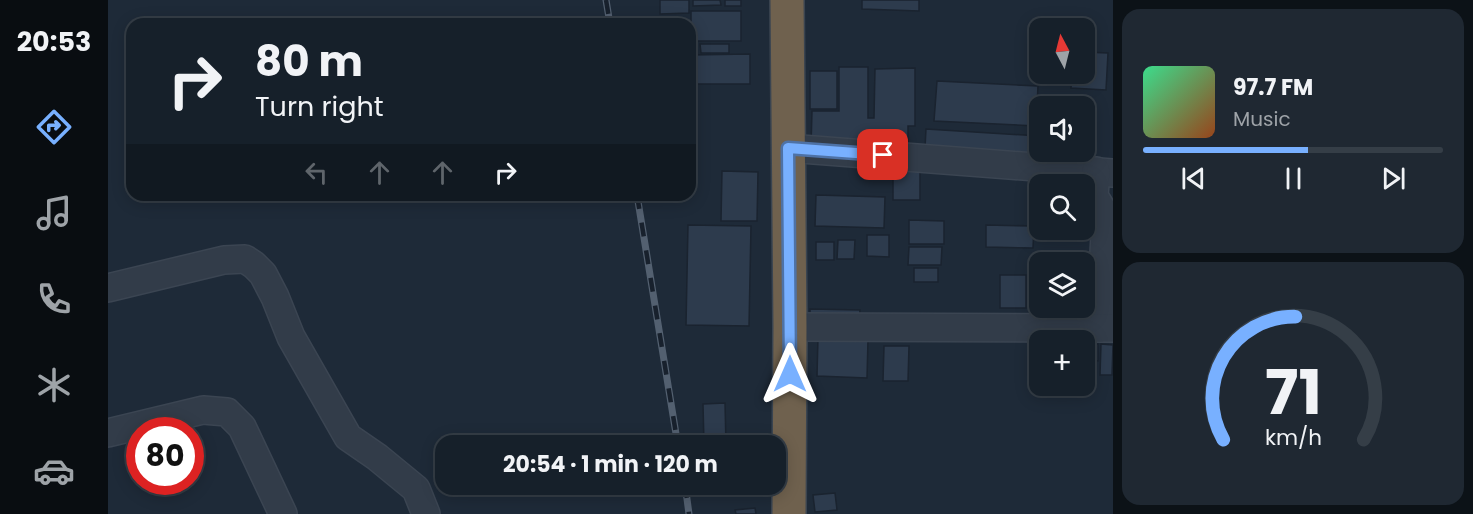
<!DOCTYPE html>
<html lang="en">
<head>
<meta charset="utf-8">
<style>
  :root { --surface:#16202a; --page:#1f2832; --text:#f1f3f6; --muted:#9ea3a8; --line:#353e47; --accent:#78b0ff }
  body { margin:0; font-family:Poppins,sans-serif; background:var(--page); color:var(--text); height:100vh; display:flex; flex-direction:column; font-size:22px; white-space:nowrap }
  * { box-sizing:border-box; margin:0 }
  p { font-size:20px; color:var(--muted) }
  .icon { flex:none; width:33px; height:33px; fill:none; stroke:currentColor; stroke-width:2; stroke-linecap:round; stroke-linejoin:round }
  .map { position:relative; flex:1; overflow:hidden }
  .sheet { display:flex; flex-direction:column; gap:9px; padding:9px; background:#0c1217; width:360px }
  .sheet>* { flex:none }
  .banner { position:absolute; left:18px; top:18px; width:570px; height:183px; border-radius:18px; box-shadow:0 3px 15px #0003,0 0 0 2px var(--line); background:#16202a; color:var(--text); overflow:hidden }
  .needle { width:39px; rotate:353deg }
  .fabs { position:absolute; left:921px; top:18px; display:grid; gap:12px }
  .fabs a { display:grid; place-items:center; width:66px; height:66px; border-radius:12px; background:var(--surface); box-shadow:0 3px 15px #0003,0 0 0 2px var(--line); font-size:30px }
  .speed { position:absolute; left:18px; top:417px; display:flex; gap:12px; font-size:30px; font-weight:700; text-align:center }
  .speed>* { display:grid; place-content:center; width:78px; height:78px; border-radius:50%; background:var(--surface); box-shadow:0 3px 15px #0003,0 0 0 2px var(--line); line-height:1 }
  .speed .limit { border:9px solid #d22; background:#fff; color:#111 }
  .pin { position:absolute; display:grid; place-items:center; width:51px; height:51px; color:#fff; margin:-26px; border-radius:12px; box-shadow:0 3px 9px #0006 }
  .me { position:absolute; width:66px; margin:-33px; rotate:0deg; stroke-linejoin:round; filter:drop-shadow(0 0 4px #0008) }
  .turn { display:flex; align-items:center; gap:21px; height:126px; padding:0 30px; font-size:27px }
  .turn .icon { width:78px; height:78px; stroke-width:2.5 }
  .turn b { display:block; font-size:42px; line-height:51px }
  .lanes { display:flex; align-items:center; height:57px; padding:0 30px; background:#0003; justify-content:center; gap:30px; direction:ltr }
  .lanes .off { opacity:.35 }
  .sheet .widget { flex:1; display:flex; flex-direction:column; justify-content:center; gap:9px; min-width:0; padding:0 21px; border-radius:18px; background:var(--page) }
  .sheet .dial { align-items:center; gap:0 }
  .dial svg { height:156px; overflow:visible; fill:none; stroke:var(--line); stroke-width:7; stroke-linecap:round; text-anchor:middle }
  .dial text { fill:var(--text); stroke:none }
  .song { display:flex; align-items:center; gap:18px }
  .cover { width:72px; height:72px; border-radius:9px; background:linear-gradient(135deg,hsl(150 70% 55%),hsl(20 70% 35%)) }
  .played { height:6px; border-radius:3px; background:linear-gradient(90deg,var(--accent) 55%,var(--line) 55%) }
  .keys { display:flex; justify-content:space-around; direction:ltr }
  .trip { position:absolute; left:327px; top:435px; width:351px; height:60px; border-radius:18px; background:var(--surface); box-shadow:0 3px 15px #0003,0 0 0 2px var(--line); font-weight:700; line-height:60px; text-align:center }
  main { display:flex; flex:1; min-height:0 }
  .menu { display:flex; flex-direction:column; width:108px; justify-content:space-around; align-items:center; background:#090d11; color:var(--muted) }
  .menu .icon { width:42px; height:42px }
  .menu .on { color:var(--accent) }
  .menu b { font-size:27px; color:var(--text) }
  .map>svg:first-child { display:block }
</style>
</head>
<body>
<main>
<nav class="menu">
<b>20:53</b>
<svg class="icon on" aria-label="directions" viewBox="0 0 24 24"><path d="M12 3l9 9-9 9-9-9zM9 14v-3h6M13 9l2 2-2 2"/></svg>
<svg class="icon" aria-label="music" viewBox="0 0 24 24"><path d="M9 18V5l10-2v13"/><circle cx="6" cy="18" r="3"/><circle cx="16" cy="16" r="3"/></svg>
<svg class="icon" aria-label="phone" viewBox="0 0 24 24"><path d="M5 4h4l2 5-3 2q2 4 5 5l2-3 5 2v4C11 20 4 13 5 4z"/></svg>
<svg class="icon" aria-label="climate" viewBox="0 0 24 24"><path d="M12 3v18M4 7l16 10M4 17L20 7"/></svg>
<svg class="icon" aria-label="car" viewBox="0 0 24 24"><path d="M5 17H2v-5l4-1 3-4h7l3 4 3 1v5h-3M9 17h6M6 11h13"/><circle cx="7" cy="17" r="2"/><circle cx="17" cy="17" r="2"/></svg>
</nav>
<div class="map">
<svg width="1005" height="514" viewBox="0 0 1005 514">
  <rect width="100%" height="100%" fill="#1e2a38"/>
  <g fill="#2d3b4d" stroke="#1a232f" stroke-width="1.5">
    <path d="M552 0H581V13L552 14Z"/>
    <path d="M585 0H612L613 5 585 6Z"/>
    <rect x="617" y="0" width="16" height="6"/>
    <path d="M754 0H811V11L754 9Z"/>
    <rect x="583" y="11" width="50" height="30"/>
    <path d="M592 44H621V53H593Z"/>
    <path d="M976 52 1000 53 998 90 963 88 964 74H976Z"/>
    <path d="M642 54V84H582V55Z"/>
    <path d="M731 67H760V118H766L767 69 807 68V126H800V146H703L704 111H731Z"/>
    <rect x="702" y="71" width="27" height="38"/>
    <path d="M829 81 930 86 928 126 826 121Z"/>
    <path d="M818 129 932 136V152H962V157L817 148Z"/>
    <rect x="785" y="166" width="27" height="34"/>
    <path d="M614 171 650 172 649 221H613Z"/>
    <path d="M708 195 777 197 776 228 707 226Z"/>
    <path d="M801 220 836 221V244H801Z"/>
    <path d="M580 225 643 226 641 326 578 325Z"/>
    <path d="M878 225 926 226 925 248 878 247Z"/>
    <path d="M759 235H781V257L759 256Z"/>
    <path d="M730 240H747L746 259H729Z"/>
    <rect x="708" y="242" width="18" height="18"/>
    <path d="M801 247H834L833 265H800Z"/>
    <rect x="806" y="268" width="24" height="14"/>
    <rect x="892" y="275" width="26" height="33"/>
    <path d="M702 309 752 310 751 326 702 325Z"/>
    <path d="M710 337 760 340 759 378 709 376Z"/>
    <path d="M978 344H990V361L978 360Z"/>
    <path d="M993 344 1005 345 1004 375H992Z"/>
    <path d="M776 346H801L800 381H775Z"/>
    <path d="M617 403 618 445H596L595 404Z"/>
    <rect x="600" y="484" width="18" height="8"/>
    <path d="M727 493 729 510 707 512 705 495Z"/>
    <path d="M647 508 648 514H628L627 510Z"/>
  </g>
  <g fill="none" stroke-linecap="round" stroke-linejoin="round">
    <g stroke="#3b4552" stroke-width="30">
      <g id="minor">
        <path d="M680 148 1005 173"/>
        <path d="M988 171 986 196 998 216 992 328"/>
        <path d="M0 288 116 260 137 259 146 265 155 274 167 297 183 337 240 437 269 457 308 489 318 514"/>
        <path d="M682 327 1005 328"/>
        <path d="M0 433 95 410 119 412 134 427 175 514"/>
      </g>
    </g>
    <g stroke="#3a4450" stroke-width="36">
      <path id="highway" d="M679 0 682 327 681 514"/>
    </g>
    <use href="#minor" stroke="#323c49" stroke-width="27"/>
    <use href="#highway" stroke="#6f614e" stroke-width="33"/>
    <g stroke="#536070" stroke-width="7">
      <g id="rail">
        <path d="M498 0 502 24"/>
        <path d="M529 195 570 446"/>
        <path d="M577 484 581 514"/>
      </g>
    </g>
    <use href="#rail" stroke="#18212d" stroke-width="4.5" stroke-dasharray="14" stroke-linecap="butt"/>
  </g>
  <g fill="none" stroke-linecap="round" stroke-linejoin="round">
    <g stroke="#4e72a6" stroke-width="15">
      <path id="route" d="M682 374 680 148 775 155"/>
    </g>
    <use href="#route" stroke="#78b0ff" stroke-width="10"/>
  </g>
</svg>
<div class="fabs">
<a><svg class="needle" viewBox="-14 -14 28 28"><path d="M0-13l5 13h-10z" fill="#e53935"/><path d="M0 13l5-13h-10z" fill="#9ea3a8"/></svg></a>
<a><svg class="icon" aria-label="sound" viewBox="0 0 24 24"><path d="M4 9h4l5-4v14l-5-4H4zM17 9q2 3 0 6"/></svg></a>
<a><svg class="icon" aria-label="search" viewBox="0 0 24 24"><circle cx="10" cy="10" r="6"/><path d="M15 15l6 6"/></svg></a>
<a><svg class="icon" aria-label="layers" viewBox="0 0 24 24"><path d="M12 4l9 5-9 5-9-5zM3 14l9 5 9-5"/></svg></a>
<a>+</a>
</div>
<div class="speed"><div class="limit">80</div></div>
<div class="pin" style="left:775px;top:155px;background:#d93025"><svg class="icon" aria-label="arrive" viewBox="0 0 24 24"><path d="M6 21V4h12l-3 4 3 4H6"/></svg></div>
<svg class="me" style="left:682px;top:374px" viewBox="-20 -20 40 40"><path d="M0-17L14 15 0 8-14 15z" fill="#78b0ff" stroke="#fff" stroke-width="4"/></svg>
<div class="trip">20:54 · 1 min · 120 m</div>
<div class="banner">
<div class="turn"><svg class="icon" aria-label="right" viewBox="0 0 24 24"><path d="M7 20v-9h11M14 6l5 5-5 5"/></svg><div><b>80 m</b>Turn right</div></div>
<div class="lanes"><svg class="icon off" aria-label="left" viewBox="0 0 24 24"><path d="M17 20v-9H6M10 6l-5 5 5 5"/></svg><svg class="icon off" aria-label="ahead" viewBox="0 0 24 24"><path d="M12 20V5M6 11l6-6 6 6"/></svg><svg class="icon off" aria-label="ahead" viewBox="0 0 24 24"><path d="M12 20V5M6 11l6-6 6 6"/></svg><svg class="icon" aria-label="right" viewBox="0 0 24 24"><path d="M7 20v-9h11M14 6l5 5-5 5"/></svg></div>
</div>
</div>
<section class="sheet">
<div class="widget">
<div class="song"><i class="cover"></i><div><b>97.7 FM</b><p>Music</p></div></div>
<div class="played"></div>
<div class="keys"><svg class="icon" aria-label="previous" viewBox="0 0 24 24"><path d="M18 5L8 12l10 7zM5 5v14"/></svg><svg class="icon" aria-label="pause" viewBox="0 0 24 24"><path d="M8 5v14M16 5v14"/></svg><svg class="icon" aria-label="next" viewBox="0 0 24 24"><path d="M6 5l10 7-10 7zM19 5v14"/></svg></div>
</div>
<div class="widget dial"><svg viewBox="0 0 100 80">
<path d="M14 69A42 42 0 1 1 86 69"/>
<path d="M14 69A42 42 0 0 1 51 6" stroke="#78b0ff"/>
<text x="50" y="56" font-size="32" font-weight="700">71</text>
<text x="50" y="72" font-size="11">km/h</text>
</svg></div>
</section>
</main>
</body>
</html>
